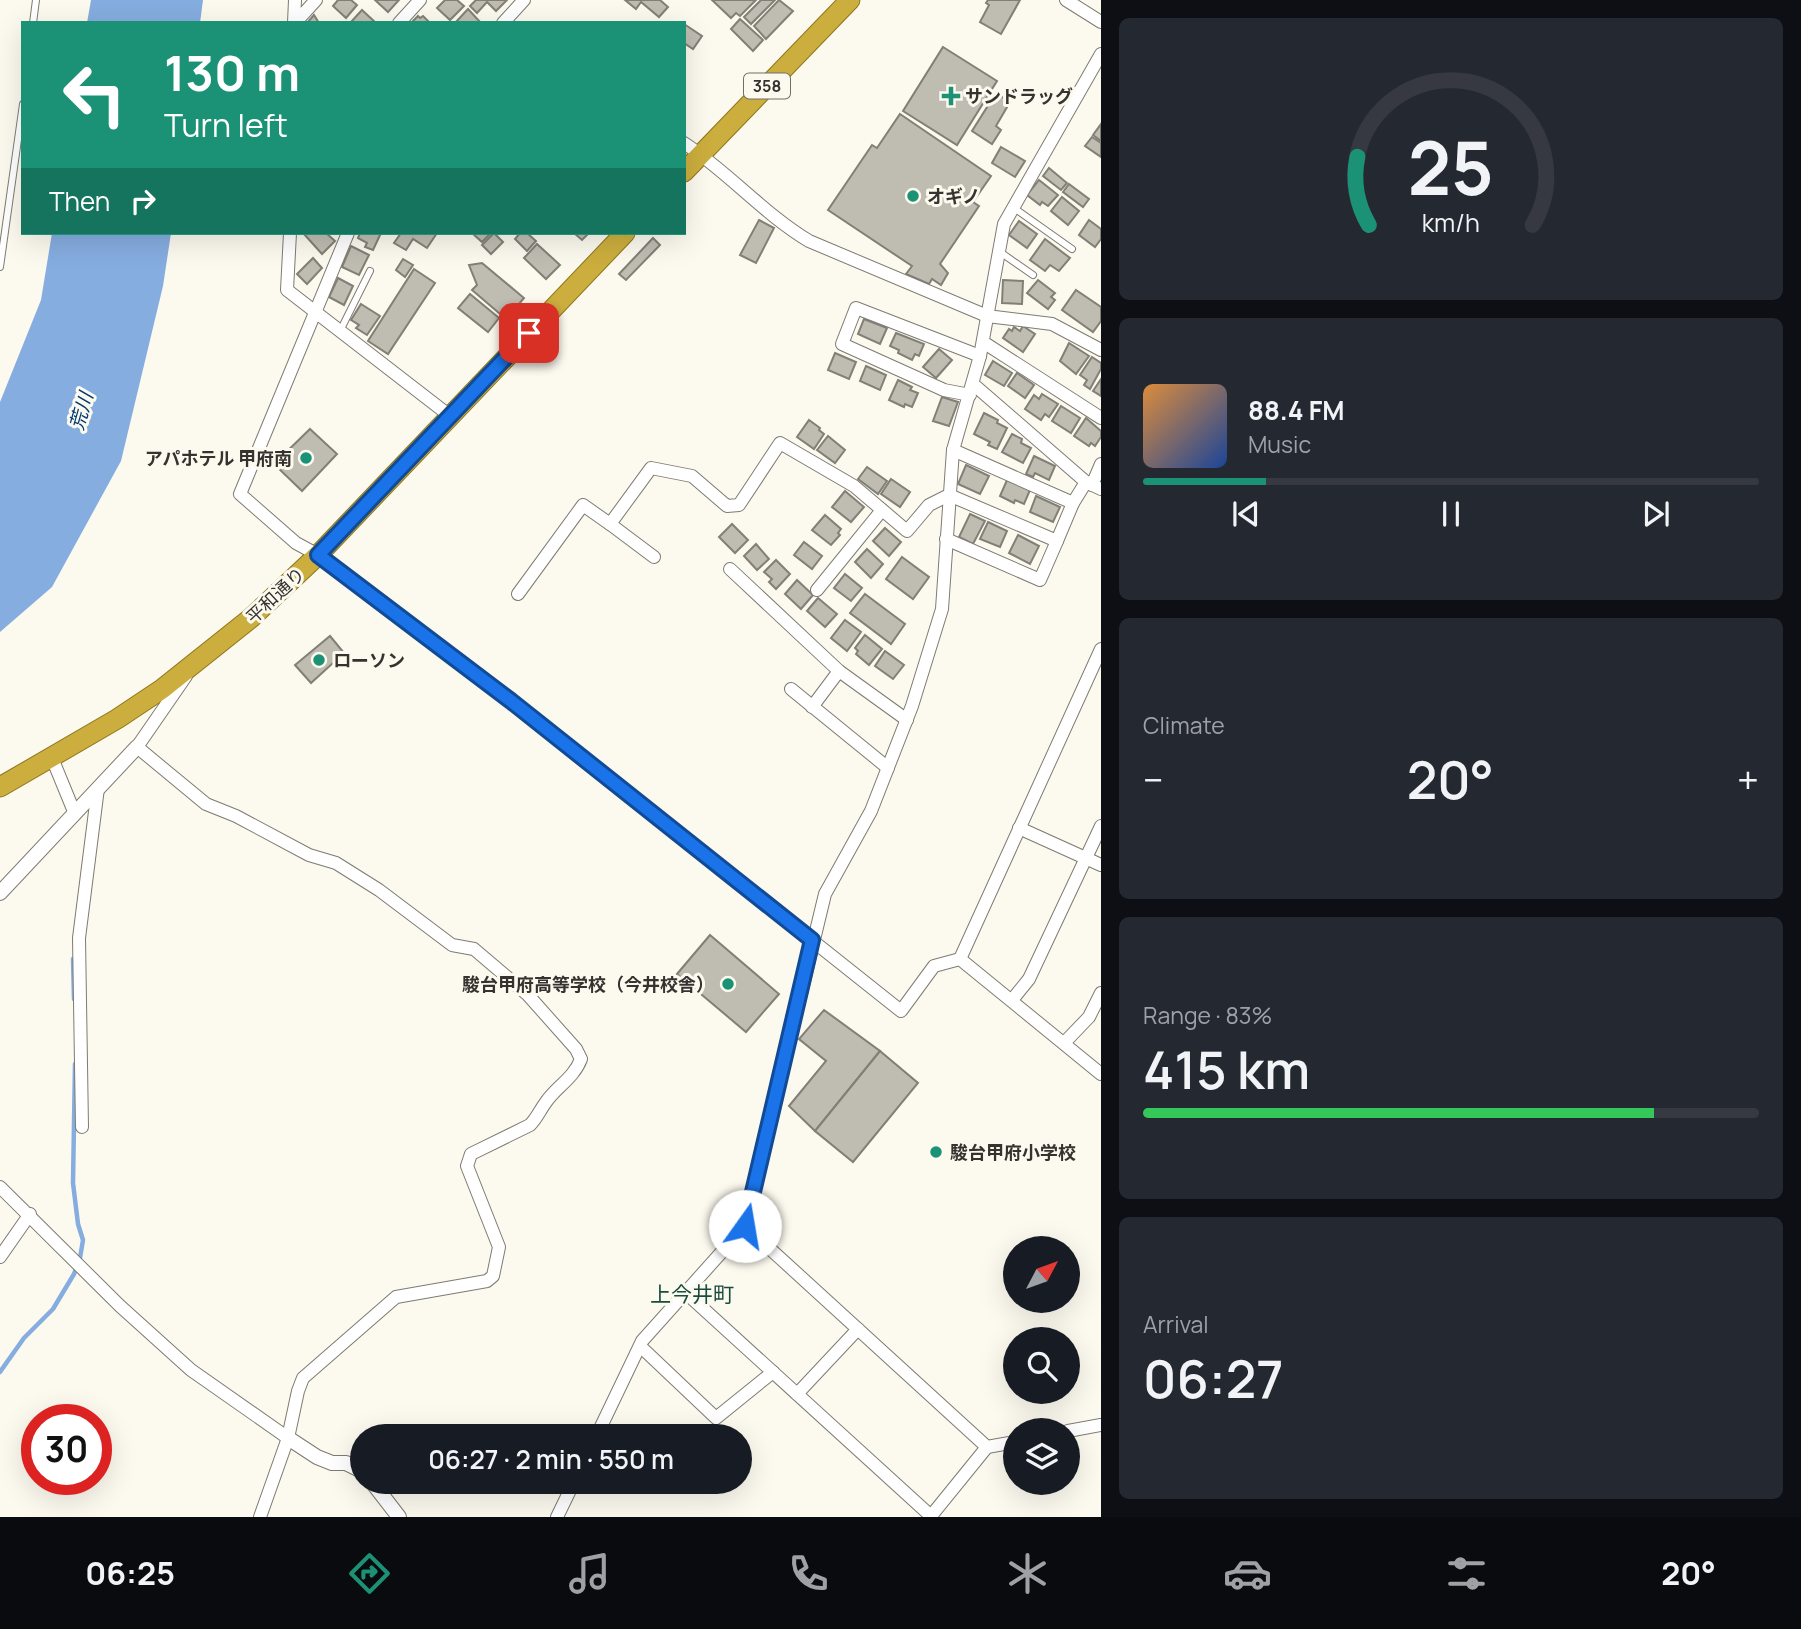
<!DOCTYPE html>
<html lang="en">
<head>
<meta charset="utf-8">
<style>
  :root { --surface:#171b24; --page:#242831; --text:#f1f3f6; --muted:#9ea1a6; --line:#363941; --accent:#1b9175 }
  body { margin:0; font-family:Manrope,"Noto Sans JP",sans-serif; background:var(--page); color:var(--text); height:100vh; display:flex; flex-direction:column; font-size:26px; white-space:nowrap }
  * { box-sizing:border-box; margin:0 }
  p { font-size:23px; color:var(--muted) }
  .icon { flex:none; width:38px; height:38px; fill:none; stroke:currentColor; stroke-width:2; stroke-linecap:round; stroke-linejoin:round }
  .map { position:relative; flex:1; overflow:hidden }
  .drawer { display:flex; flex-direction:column; gap:18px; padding:18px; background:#0d0f14; width:700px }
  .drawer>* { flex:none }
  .top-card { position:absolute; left:21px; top:21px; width:665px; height:214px; border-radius:0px; box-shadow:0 7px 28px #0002; background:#1b9175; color:#fff; overflow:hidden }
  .needle { width:46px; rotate:49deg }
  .controls { position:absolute; left:1003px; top:1236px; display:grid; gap:14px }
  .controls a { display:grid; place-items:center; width:77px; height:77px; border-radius:50%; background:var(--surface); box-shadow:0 7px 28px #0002; font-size:35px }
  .speed { position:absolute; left:21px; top:1404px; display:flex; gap:14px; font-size:35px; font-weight:700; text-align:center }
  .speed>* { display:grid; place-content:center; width:91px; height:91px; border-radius:50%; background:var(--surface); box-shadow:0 7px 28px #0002; line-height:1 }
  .speed .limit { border:10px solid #d22; background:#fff; color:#111 }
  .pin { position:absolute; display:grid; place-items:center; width:60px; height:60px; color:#fff; margin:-30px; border-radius:14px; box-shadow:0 4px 10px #0006 }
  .me { position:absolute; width:77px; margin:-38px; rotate:13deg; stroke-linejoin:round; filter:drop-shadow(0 0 5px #0008) }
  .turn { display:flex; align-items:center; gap:24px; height:147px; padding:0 28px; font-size:32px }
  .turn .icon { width:91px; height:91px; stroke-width:2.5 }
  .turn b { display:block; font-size:49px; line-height:60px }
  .then { display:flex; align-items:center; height:66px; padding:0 28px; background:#0003; gap:14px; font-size:26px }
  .big { font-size:52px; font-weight:600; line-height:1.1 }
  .drawer .card { flex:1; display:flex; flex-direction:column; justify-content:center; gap:10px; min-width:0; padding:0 24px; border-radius:10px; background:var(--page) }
  .drawer .dial { align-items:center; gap:0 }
  .dial svg { height:182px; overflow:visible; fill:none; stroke:var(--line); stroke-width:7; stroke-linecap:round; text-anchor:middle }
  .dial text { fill:var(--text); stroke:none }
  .song { display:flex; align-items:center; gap:21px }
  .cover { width:84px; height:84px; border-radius:10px; background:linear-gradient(135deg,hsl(30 70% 55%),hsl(220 70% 35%)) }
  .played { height:7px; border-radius:4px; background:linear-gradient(90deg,var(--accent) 20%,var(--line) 20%) }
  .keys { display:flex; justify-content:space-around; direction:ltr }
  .heat { display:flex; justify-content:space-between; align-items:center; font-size:38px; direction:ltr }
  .charge { height:10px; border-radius:5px; background:linear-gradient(90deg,#34c759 83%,var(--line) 0) }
  .trip { position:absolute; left:350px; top:1424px; width:402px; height:70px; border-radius:35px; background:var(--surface); box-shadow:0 7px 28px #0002; font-weight:600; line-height:70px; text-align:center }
  .tab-bar { display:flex; height:112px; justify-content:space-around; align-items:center; background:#090b0e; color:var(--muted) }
  .tab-bar .icon { width:49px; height:49px }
  .tab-bar .active { color:var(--accent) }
  .tab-bar b { font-size:32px; color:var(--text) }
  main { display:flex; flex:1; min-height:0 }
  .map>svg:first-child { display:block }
</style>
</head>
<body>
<main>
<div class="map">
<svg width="1101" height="1517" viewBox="0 0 1101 1517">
  <rect width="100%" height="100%" fill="#fcf9ef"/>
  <g fill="#85addf">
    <path d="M91 0H203L200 23H87Z"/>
    <path d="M52 233H171L163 286 121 461 52 587 0 632V402L41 300Z"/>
  </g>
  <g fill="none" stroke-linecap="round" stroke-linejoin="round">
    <g stroke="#85addf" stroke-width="4.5">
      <path d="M73 959 74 999"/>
      <path d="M0 1372 24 1338 53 1309 74 1274 80 1258 83 1240 78 1224 73 1183 75 1064"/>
    </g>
  </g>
  <g fill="#bfbcb2" stroke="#827f76" stroke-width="2">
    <path d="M338 0H351L357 5 346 18 333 6Z"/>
    <path d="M375 0H399L388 12Z"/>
    <path d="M445 0H457L464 6 450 20 437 8Z"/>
    <path d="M476 0H507L496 11 487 2 477 13 470 6Z"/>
    <path d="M625 0H660L668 7 659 17 641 2 636 9Z"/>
    <path d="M712 0H756L740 16 736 13 731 18Z"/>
    <path d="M761 0H775L751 24 744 17Z"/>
    <path d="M779 0 793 11 766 39 754 26Z"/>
    <path d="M988 0H1020L1001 34 980 22 989 5 986 3Z"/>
    <path d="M468 9 481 23H455Z"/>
    <path d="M362 10 376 23H350Z"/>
    <path d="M314 15 319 23H307Z"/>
    <path d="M418 16 420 18 423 16 430 23H411Z"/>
    <path d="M740 19 763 40 753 51 731 29Z"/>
    <path d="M684 24 702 36 693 49 684 43Z"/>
    <path d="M943 47 997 81 957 145 903 111Z"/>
    <path d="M996 93 1010 102 996 126 1001 130 992 144 972 131Z"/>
    <path d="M900 114 991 176 973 202 979 206 940 264 948 273 941 285 932 279 929 284 906 274 912 266 828 210 872 145 877 148Z"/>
    <path d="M1101 124V141L1093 135Z"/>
    <path d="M1092 137 1101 143V157L1085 146Z"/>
    <path d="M1001 147 1025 161 1015 177 992 163Z"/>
    <path d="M1049 168 1067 183 1061 190 1043 176Z"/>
    <path d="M1039 180 1058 195 1048 206 1042 202 1040 205 1027 195Z"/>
    <path d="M1069 184 1089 199 1083 207 1063 192Z"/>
    <path d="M1062 197 1079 211 1068 225 1051 211Z"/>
    <path d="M759 220 774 228 756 263 740 255Z"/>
    <path d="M1089 220 1101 229V239L1095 247 1079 235Z"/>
    <path d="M1019 221 1037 234 1027 248 1009 235Z"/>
    <path d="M303 233H326L335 241 322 254Z"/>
    <path d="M360 233H381L373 250 365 247 367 243 358 238Z"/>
    <path d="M401 233H437L427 248 413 239 406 250 394 243Z"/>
    <path d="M472 233H491L482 242Z"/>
    <path d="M494 233 503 242 491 254 482 245Z"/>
    <path d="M520 233H527L536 241 527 251 515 239Z"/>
    <path d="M574 233H589L582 240Z"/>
    <path d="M653 238 660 245 626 280 619 274Z"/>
    <path d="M1045 239 1070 258 1059 271 1050 265 1045 271 1030 260Z"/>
    <path d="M537 244 560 265 546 279 524 258Z"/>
    <path d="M351 246 369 255 359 275 342 267Z"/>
    <path d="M313 258 322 268 307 284 297 274Z"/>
    <path d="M403 259 413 265 405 277 396 270Z"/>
    <path d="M482 263 524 298 506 319 472 290 477 285 469 265Z"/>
    <path d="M414 269 435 283 388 354 368 341Z"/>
    <path d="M338 278 353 286 344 305 329 297Z"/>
    <path d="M1003 280 1023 281 1022 304 1002 303Z"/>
    <path d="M1038 280 1055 293 1051 297 1055 300 1048 309 1027 293Z"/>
    <path d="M1076 290 1101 307V321L1093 332 1062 310Z"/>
    <path d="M470 294 499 318 488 332 458 308Z"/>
    <path d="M361 304 380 316 367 335 356 328 359 325 351 320Z"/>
    <path d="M864 319 887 328 880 344 858 334Z"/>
    <path d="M1023 326 1035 334 1023 352 1003 338 1009 329 1012 331 1014 327 1020 331Z"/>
    <path d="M896 333 924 344 919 356 915 354 912 360 898 353 899 350 890 346Z"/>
    <path d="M1069 343 1089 356 1076 374 1060 361Z"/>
    <path d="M939 349 952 360 936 378 923 367Z"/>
    <path d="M835 353 856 362 849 379 828 370Z"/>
    <path d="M1092 357 1101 363V369L1090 389 1084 385 1087 380 1080 375Z"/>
    <path d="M993 361 1012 373 1004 386 985 375Z"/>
    <path d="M866 366 886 375 880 390 860 381Z"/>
    <path d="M1017 373 1034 385 1025 398 1008 386Z"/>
    <path d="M1101 379V396L1093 391Z"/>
    <path d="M898 380 912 387 910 390 918 393 912 407 905 404 904 407 889 400Z"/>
    <path d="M1042 394 1058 404 1049 417 1045 414 1041 420 1025 409 1034 395 1039 399Z"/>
    <path d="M942 397 958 402 949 426 933 421Z"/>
    <path d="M1061 406 1080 418 1071 433 1052 421Z"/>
    <path d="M984 413 998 420 997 423 1007 428 997 449 988 445 990 442 974 434Z"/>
    <path d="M1086 418 1101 431V437L1095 446 1091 443 1089 446 1074 436Z"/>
    <path d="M809 420 820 428 819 430 824 434 814 449 797 437Z"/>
    <path d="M310 429 337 454 302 491 274 464Z"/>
    <path d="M1012 434 1022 439 1021 443 1031 448 1023 463 1002 452Z"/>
    <path d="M828 436 845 450 835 463 817 450Z"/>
    <path d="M1034 456 1055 466 1049 480 1035 473 1033 477 1026 474Z"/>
    <path d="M966 465 989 476 980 494 958 484Z"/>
    <path d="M867 467 887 481 878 494 858 479Z"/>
    <path d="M891 479 910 492 900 507 881 494Z"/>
    <path d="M1007 480 1030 490 1024 504 1015 500 1014 503 1000 496Z"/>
    <path d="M845 491 864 507 851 522 832 507Z"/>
    <path d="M1036 496 1060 507 1053 522 1030 512Z"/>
    <path d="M970 514 985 521 973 544 959 537Z"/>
    <path d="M825 515 841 529 838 533 840 535 831 545 812 530Z"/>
    <path d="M988 522 1007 531 1000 547 980 539Z"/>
    <path d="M732 524 748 540 735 553 719 537Z"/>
    <path d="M885 528 901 542 889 556 873 541Z"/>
    <path d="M1018 535 1039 546 1030 564 1009 553Z"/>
    <path d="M804 542 822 556 812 569 794 555Z"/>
    <path d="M756 544 769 559 757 570 744 556Z"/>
    <path d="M867 549 883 564 871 578 855 562Z"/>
    <path d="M902 557 929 577 913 599 886 579Z"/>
    <path d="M776 560 790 574 776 589 769 582 772 579 764 572Z"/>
    <path d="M845 574 862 588 851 601 834 588Z"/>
    <path d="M797 580 813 595 801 609 785 594Z"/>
    <path d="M865 594 905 624 891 644 850 613Z"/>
    <path d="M818 598 837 614 825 627 807 611Z"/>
    <path d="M845 620 861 632 847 651 831 638Z"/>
    <path d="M865 635 882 649 869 665 856 654 858 651 855 648Z"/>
    <path d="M330 636 344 653 311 683 295 665Z"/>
    <path d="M885 651 904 665 893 679 875 666Z"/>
    <path d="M710 935 779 994 746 1032 677 974Z"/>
    <path d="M824 1010 880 1051 815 1131 789 1106 826 1061 799 1039Z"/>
    <path d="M880 1051 918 1083 853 1162 815 1131Z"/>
  </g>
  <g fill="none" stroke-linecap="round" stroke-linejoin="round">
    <g stroke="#7e7b72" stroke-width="8">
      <g id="service">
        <path d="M33 23 36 0"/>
        <path d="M1014 208 1072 249"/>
        <path d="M1000 252 1033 275"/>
        <path d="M0 267 23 104"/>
        <path d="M340 331 370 271"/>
      </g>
    </g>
    <g stroke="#7e7b72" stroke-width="14">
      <g id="minor">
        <path d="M1066 0 1101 22"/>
        <path d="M294 23 295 0"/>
        <path d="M295 23 316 0"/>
        <path d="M399 23 420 0"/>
        <path d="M503 23 524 0"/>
        <path d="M684 143C728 172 764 214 809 241L987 316 1052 324 1101 350"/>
        <path d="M290 233 287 290 450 416"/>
        <path d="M348 233 240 494 296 543 318 555 511 701 901 1011 934 966 960 959"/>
        <path d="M983 342 1101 418"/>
        <path d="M973 384 1086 482 1101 489"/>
        <path d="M970 395 944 390 842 344 856 308 980 356"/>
        <path d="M953 450 1073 503 1086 482"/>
        <path d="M1092 485 1101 464"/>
        <path d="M946 539 1040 580 1057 541"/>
        <path d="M654 557 610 524 651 468 692 476 727 506 739 505 780 443 854 486 907 531 929 505 949 495 1057 541 1073 503"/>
        <path d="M730 569 839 671 907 720"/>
        <path d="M817 590 882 510"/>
        <path d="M518 594 583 505 610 524"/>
        <path d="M186 676 137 747 206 804 236 816 309 855 336 863 379 890 452 945 474 949 528 995 576 1049 581 1059C574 1078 556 1087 546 1102 540 1110 537 1118 530 1125L471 1154 467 1166 499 1247 493 1276 487 1281 396 1297 303 1378 298 1391 288 1438 260 1517"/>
        <path d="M791 689 888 768"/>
        <path d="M812 707 839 671"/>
        <path d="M52 758 75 814"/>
        <path d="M1019 828 1101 865"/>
        <path d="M960 959 1101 649"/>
        <path d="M960 959 1101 1074"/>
        <path d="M1012 1000 1029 979 1101 826"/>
        <path d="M1064 1043 1089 1017 1101 993"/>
        <path d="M82 1127 79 938 98 788"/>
        <path d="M0 1187 120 1306 191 1370 288 1438"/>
        <path d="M745 1226 987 1447 1015 1442"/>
        <path d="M0 1257 30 1214"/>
        <path d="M686 1293 932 1517"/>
        <path d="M640 1346 716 1418 773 1372"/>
        <path d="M797 1394 858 1329"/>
        <path d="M1068 1431 1101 1425"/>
        <path d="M596 1437 642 1341 745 1226 825 894 871 811 912 706 942 609 953 450 980 356 1004 224 1101 54"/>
        <path d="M931 1516 987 1447"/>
        <path d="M557 1517 574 1482"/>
      </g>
    </g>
    <g stroke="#7e7b72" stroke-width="16">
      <g id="tertiary">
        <path d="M0 893 137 747"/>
        <path d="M288 1438 317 1457 332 1463H346L362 1471"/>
        <path d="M372 1482 399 1517"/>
      </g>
    </g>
    <g stroke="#8e7619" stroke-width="21">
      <g id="trunk">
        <path d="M684 172 850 0"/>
        <path d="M0 787 117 719 162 689 251 618 318 555 625 233"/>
      </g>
    </g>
    <use href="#service" stroke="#fff" stroke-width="6"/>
    <use href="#minor" stroke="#fff" stroke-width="12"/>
    <use href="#tertiary" stroke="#fff" stroke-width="14"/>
    <use href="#trunk" stroke="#ccae3e" stroke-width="19"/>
  </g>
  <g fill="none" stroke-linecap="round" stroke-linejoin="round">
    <g stroke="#114b97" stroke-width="18">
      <path id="route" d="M529 333 318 555 511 701 812 940 745 1226"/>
    </g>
    <use href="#route" stroke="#1a73e8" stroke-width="12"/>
  </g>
  <g fill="#1b9175" stroke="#fcf9ef" stroke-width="2.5">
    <path d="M947.5 85.5h7v7h7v7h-7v7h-7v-7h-7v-7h7z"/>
    <circle cx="913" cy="196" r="7"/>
    <circle cx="306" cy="458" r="7"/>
    <circle cx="319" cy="660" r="7"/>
    <circle cx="728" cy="984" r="7"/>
    <circle cx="936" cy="1152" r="7"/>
  </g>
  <g text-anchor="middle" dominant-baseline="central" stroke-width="6" stroke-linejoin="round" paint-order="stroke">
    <rect fill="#fcf9ef" stroke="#706e69" stroke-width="2" x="744" y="73.5" width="46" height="25" rx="5"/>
    <g font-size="16" font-weight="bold" fill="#34332f">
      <text x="767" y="86">358</text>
    </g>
    <g font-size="18" font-weight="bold" fill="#34332f" stroke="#fcf9ef" text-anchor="start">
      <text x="965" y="96">サンドラッグ</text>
      <text x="927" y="196">オギノ</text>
      <text x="292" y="458" text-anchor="end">アパホテル 甲府南</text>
      <text x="333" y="660">ローソン</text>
      <text x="714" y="984" text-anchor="end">駿台甲府高等学校（今井校舎）</text>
      <text x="950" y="1152">駿台甲府小学校</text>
    </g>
    <g font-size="18" fill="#34332f" stroke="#fcf9ef">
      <text transform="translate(275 595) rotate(-43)">平和通り</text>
    </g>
    <g font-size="19" font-style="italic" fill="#003a75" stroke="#fcf9ef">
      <text transform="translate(81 411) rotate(-74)">荒川</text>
    </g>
    <g font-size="21" fill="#184c3e" stroke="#fcf9ef">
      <text x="692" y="1294">上今井町</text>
    </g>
  </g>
</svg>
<div class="controls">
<a><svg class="needle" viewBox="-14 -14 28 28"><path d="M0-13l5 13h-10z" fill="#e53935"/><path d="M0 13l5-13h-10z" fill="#9ea1a6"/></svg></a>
<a><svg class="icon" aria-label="search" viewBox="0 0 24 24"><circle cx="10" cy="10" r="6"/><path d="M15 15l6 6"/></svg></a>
<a><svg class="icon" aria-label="layers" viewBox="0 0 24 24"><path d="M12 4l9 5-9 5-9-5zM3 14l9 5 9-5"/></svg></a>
</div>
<div class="speed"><div class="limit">30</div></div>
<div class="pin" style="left:529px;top:333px;background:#d93025"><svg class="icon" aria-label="arrive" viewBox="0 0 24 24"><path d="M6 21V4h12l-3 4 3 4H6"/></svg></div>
<svg class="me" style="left:745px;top:1226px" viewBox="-20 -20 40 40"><circle r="19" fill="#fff"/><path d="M0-13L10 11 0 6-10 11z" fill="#1a73e8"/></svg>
<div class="trip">06:27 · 2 min · 550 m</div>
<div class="top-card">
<div class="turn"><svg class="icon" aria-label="left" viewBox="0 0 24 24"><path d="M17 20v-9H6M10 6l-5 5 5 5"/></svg><div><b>130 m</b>Turn left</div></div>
<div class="then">Then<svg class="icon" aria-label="right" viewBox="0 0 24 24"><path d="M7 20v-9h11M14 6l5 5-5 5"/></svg></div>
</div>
</div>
<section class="drawer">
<div class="card dial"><svg viewBox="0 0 100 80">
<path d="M14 69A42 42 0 1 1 86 69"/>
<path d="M14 69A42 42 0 0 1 9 39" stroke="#1b9175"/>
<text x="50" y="56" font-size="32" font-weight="700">25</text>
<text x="50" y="72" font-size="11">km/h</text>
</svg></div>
<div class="card">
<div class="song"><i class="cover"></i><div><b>88.4 FM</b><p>Music</p></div></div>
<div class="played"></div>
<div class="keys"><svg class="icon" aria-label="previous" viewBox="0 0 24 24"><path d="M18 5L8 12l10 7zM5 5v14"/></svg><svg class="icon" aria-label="pause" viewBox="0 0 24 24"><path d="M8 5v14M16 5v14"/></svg><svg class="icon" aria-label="next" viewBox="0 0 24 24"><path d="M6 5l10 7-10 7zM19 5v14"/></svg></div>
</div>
<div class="card"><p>Climate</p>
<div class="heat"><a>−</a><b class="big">20°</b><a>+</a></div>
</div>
<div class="card"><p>Range · 83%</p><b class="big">415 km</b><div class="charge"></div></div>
<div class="card"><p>Arrival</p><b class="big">06:27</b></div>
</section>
</main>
<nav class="tab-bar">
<b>06:25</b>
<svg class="icon active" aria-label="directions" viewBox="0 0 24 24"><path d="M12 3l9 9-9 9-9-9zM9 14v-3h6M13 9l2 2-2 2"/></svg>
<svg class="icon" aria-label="music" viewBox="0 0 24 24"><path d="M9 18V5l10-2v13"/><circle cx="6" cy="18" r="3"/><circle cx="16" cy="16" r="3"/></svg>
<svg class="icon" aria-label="phone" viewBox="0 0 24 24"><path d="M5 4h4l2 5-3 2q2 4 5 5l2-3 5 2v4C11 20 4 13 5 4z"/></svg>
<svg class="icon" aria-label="climate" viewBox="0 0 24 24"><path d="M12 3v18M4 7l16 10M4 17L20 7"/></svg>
<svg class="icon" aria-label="car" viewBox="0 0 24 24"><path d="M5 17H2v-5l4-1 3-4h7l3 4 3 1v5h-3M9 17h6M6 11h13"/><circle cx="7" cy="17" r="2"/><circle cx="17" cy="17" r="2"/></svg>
<svg class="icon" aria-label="filters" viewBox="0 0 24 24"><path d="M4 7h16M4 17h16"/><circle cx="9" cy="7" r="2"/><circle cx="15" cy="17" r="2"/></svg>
<b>20°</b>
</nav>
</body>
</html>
